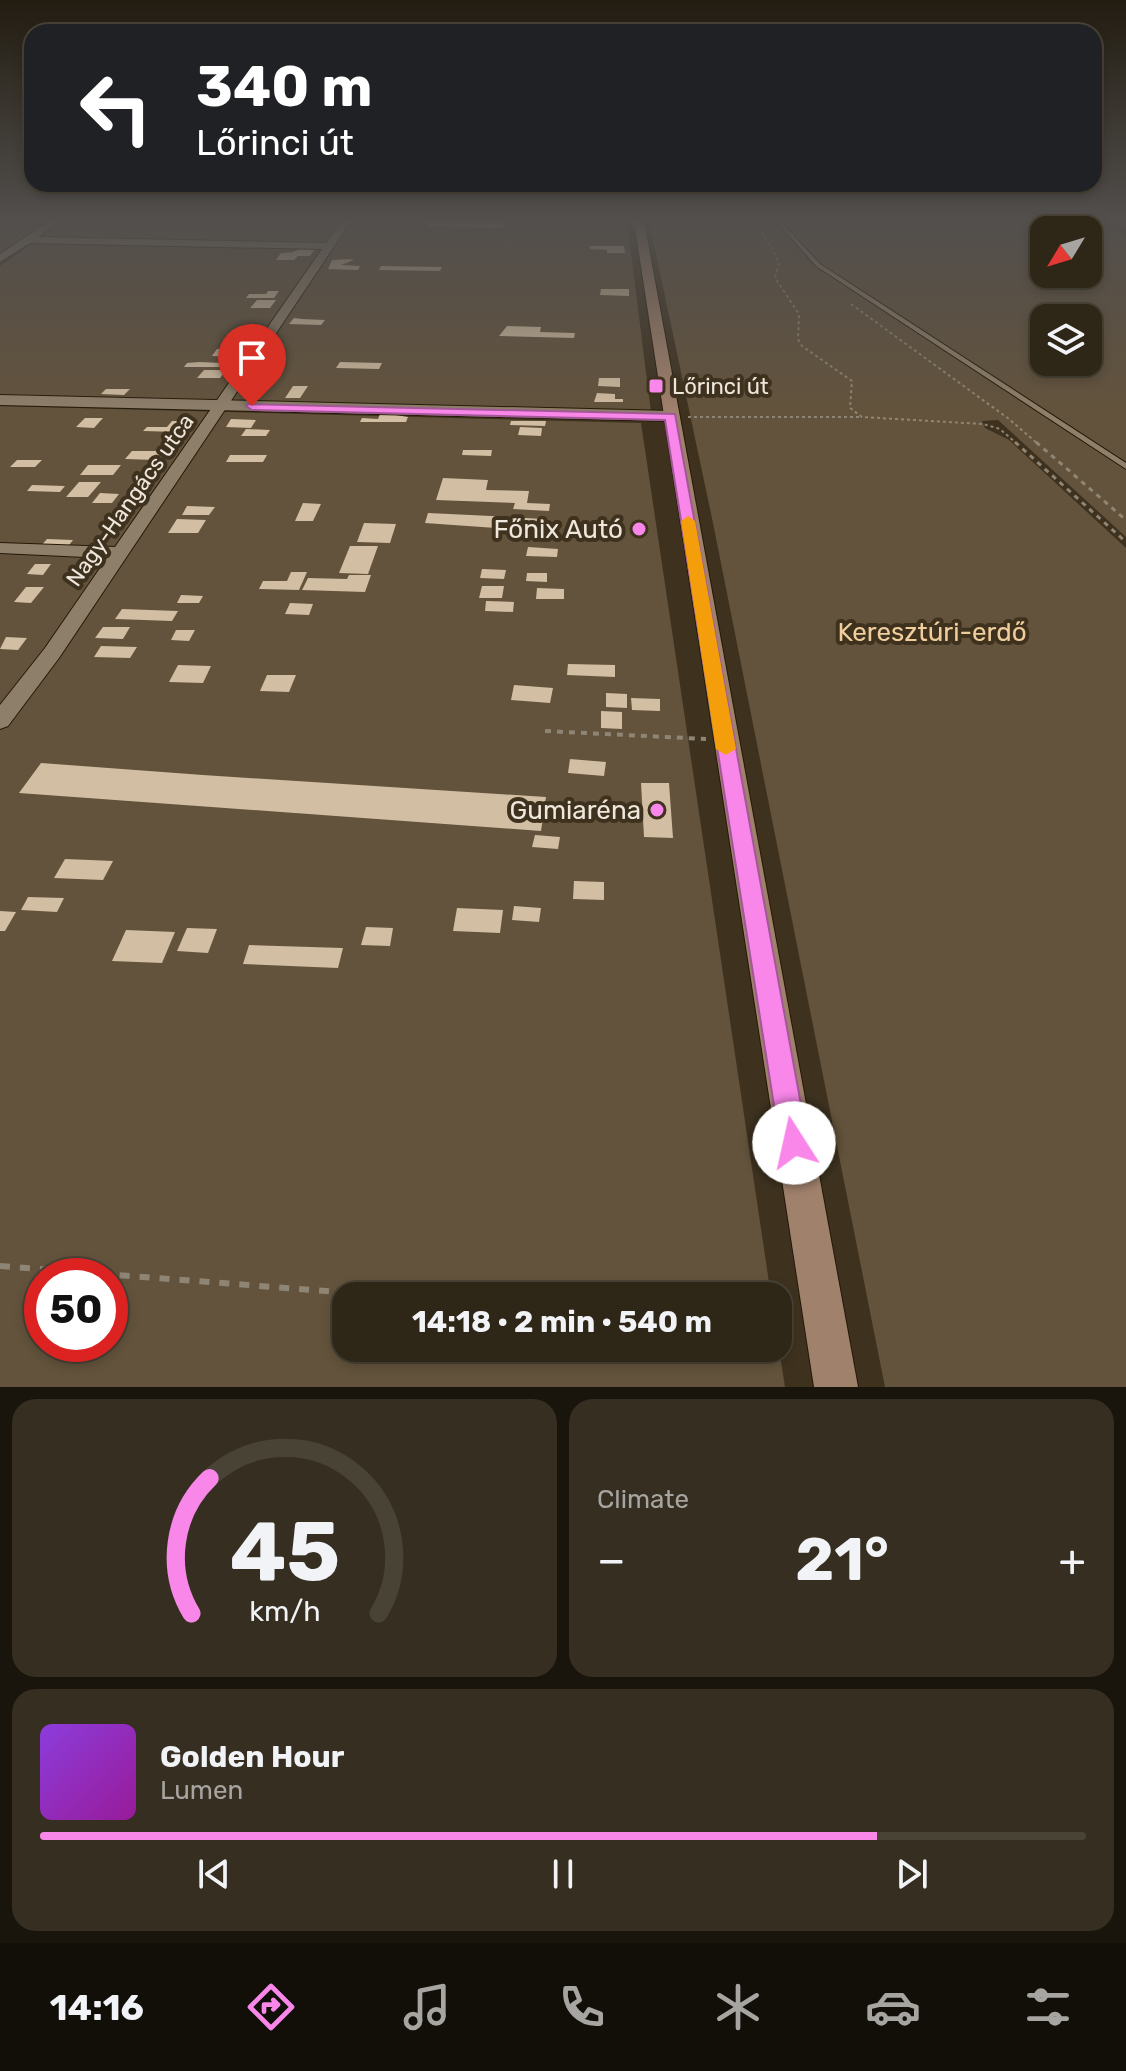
<!DOCTYPE html>
<html lang="en">
<head>
<meta charset="utf-8">
<style>
  :root { --surface:#2e2617; --page:#362e20; --text:#f1f3f6; --muted:#a7a5a1; --line:#494336; --accent:#f987e9 }
  body { margin:0; font-family:Rubik,sans-serif; background:var(--page); color:var(--text); height:100vh; display:flex; flex-direction:column; font-size:30px; white-space:nowrap }
  * { box-sizing:border-box; margin:0 }
  p { font-size:26px; color:var(--muted) }
  .icon { flex:none; width:44px; height:44px; fill:none; stroke:currentColor; stroke-width:2; stroke-linecap:round; stroke-linejoin:round }
  .map { position:relative; height:1387px; overflow:hidden }
  .side { display:flex; flex-direction:column; gap:12px; padding:12px; background:#19150d; flex:1 }
  .side>* { flex:none }
  .top-card { position:absolute; left:24px; top:24px; width:1078px; height:168px; border-radius:24px; box-shadow:0 4px 12px #0003,0 0 0 2px var(--line); background:#202124; color:#fff; overflow:hidden }
  .needle { width:52px; rotate:232deg }
  .fabs { position:absolute; left:1030px; top:216px; display:grid; gap:16px }
  .fabs a { display:grid; place-items:center; width:72px; height:72px; border-radius:16px; background:var(--surface); box-shadow:0 4px 12px #0003,0 0 0 2px var(--line); font-size:40px }
  .speed { position:absolute; left:24px; top:1258px; display:flex; gap:16px; font-size:40px; font-weight:700; text-align:center }
  .speed>* { display:grid; place-content:center; width:104px; height:104px; border-radius:50%; background:var(--surface); box-shadow:0 4px 12px #0003,0 0 0 2px var(--line); line-height:1 }
  .speed .limit { border:12px solid #d22; background:#fff; color:#111 }
  .pin { position:absolute; display:grid; place-items:center; width:68px; height:68px; color:#fff; margin:-82px -34px; border-radius:50% 50% 50% 0; rotate:-45deg; box-shadow:0 0 8px #0007 }
  .pin .icon { rotate:45deg }
  .me { position:absolute; width:88px; margin:-44px; rotate:350deg; stroke-linejoin:round; filter:drop-shadow(0 0 6px #0008) }
  .turn { display:flex; align-items:center; gap:28px; height:168px; padding:0 40px; font-size:36px }
  .turn .icon { width:104px; height:104px; stroke-width:2.5 }
  .turn b { display:block; font-size:56px; line-height:68px }
  .big { font-size:60px; font-weight:700; line-height:1.1 }
  .side .tile { flex:1; display:flex; flex-direction:column; justify-content:center; gap:12px; min-width:0; padding:0 28px; border-radius:24px; background:var(--page) }
  .side .dial { align-items:center; gap:0 }
  .dial svg { height:208px; overflow:visible; fill:none; stroke:var(--line); stroke-width:7; stroke-linecap:round; text-anchor:middle }
  .dial text { fill:var(--text); stroke:none }
  .song { display:flex; align-items:center; gap:24px }
  .cover { width:96px; height:96px; border-radius:12px; background:linear-gradient(135deg,hsl(270 70% 55%),hsl(300 70% 35%)) }
  .played { height:8px; border-radius:4px; background:linear-gradient(90deg,var(--accent) 80%,var(--line) 80%) }
  .keys { display:flex; justify-content:space-around; direction:ltr }
  .heat { display:flex; justify-content:space-between; align-items:center; font-size:44px; direction:ltr }
  .side .tiles { flex:1; display:grid; gap:12px; grid-template-columns:1fr 1fr }
  .tile:last-child { grid-column:span 2 }
  .trip { position:absolute; left:332px; top:1282px; width:460px; height:80px; border-radius:24px; background:var(--surface); box-shadow:0 4px 12px #0003,0 0 0 2px var(--line); font-weight:700; line-height:80px; text-align:center }
  .dock { display:flex; height:128px; justify-content:space-around; align-items:center; background:#120f09; color:var(--muted) }
  .dock .icon { width:56px; height:56px }
  .dock .current { color:var(--accent) }
  .dock b { font-size:36px; color:var(--text) }
  .map>svg:first-child { display:block }
</style>
</head>
<body>
<div class="map">
<svg width="1126" height="1387" viewBox="0 0 1126 1387">
  <rect width="100%" height="100%" fill="#3e321f"/>
  <g fill="#63533c" fill-rule="evenodd">
    <path d="M0 221H48L0 253Z"/>
    <path d="M64 221H627L651 412 0 395V266Z"/>
    <path d="M649 221H1103L1126 237V537L998 420 982 421 985 428 1009 440 1126 548V1387H885L713 523ZM1044 230H1088V274H1044ZM1044 318H1088V362H1044Z"/>
    <path d="M0 406 641 423 771 1296H346V1348H778V1342L785 1387H0ZM42 1276H110V1344H42Z"/>
  </g>
  <g fill="#d2bea2">
    <path d="M431 221H505L502 228 427 226Z"/>
    <path d="M590 246H624L625 253H607V250L590 249Z"/>
    <path d="M303 247H316L310 256H298L294 260H276L281 253 293 252Z"/>
    <path d="M349 259 354 260 341 265 360 266 358 270 328 269 332 260Z"/>
    <path d="M381 266 442 267 440 271 379 270Z"/>
    <path d="M601 289H629V296L600 295Z"/>
    <path d="M268 291H279L274 298H246L249 294H266Z"/>
    <path d="M257 300H276L270 308H250Z"/>
    <path d="M294 318 302 319 325 320 321 325 289 324Z"/>
    <path d="M507 326 541 327 540 332 575 333 574 338 499 336Z"/>
    <path d="M217 349 239 350 233 357 212 356Z"/>
    <path d="M340 362 382 363 379 369 336 368Z"/>
    <path d="M187 363 199 362 223 363 219 367H184Z"/>
    <path d="M204 370H226L220 378H197Z"/>
    <path d="M599 378H620V387L598 386Z"/>
    <path d="M293 386H308L300 398H285Z"/>
    <path d="M106 389H130L124 395 101 394Z"/>
    <path d="M597 393 615 394V399H623V402H594Z"/>
    <path d="M380 414 396 415 408 417 406 422H360L362 418 378 419Z"/>
    <path d="M85 418H103L94 428 76 427Z"/>
    <path d="M231 419 256 420 251 428 226 427Z"/>
    <path d="M172 421H187L179 432 143 431 147 427H167Z"/>
    <path d="M511 421H546L545 426 510 425Z"/>
    <path d="M520 427 542 428 541 436 518 435Z"/>
    <path d="M246 429 270 430 266 436H241Z"/>
    <path d="M463 450H492L491 456 462 455Z"/>
    <path d="M132 451H162L155 460 125 459Z"/>
    <path d="M230 455H267L263 462H226Z"/>
    <path d="M17 460H42L35 467H10Z"/>
    <path d="M88 465H121L113 475H80Z"/>
    <path d="M443 478 488 480 486 490 529 491 527 503 550 504 549 511 513 509 515 503 436 500Z"/>
    <path d="M79 482H101L88 497H66Z"/>
    <path d="M32 485 65 486 60 492 27 491Z"/>
    <path d="M100 493 119 494 112 503H92Z"/>
    <path d="M303 503 321 504 313 521H295Z"/>
    <path d="M187 506 215 507 209 515H182Z"/>
    <path d="M428 513 491 516 543 519 540 531 425 523Z"/>
    <path d="M177 519 206 520 198 533H168Z"/>
    <path d="M364 523 396 524 390 543 357 542Z"/>
    <path d="M47 539 73 540 66 549 39 548Z"/>
    <path d="M350 546H378L368 574 339 573Z"/>
    <path d="M528 547 558 549 557 557 526 556Z"/>
    <path d="M35 564H51L43 575 27 574Z"/>
    <path d="M482 569 506 570 504 579 480 578Z"/>
    <path d="M291 572H307L299 590 259 589 263 581H287Z"/>
    <path d="M527 573H547V582L526 581Z"/>
    <path d="M349 575H371L365 592 302 590 308 578 347 579Z"/>
    <path d="M482 586H504L502 598H479Z"/>
    <path d="M26 587H44L31 603 14 602Z"/>
    <path d="M537 588 564 589V599H536Z"/>
    <path d="M181 595 203 596 199 603H177Z"/>
    <path d="M486 601 514 602 513 612 485 611Z"/>
    <path d="M290 603 313 604 309 615 285 614Z"/>
    <path d="M122 609 178 611 172 621 115 619Z"/>
    <path d="M103 627H130L123 639 95 638Z"/>
    <path d="M176 630H195L189 641 171 640Z"/>
    <path d="M6 637 27 638 18 650 0 649Z"/>
    <path d="M101 646 137 647 130 658 94 657Z"/>
    <path d="M568 664 615 665V677L567 675Z"/>
    <path d="M178 665 211 666 203 683 169 682Z"/>
    <path d="M267 675H296L289 692 260 691Z"/>
    <path d="M514 685 553 688 550 703 511 700Z"/>
    <path d="M606 693 627 694V708L606 707Z"/>
    <path d="M631 698 660 699V711L632 710Z"/>
    <path d="M601 711 622 712V729L601 728Z"/>
    <path d="M570 759 606 762 604 776 568 773Z"/>
    <path d="M41 763 203 775 546 797 541 831 19 793Z"/>
    <path d="M641 783H669L673 838 644 837Z"/>
    <path d="M535 835 560 837 558 849 532 847Z"/>
    <path d="M65 859 90 860 113 861 103 880 54 878Z"/>
    <path d="M574 881 604 882V900L573 899Z"/>
    <path d="M28 897 64 898 57 912 21 910Z"/>
    <path d="M514 906 541 908 539 922 512 920Z"/>
    <path d="M457 908 503 910 500 933 453 931Z"/>
    <path d="M0 911 16 912 5 931H0Z"/>
    <path d="M366 927 393 928 390 946 361 945Z"/>
    <path d="M187 928 217 929 208 953 177 951Z"/>
    <path d="M126 930 175 932 162 963 112 961Z"/>
    <path d="M249 945 343 948 338 968 243 964Z"/>
  </g>
  <g fill="none" stroke-linecap="round" stroke-linejoin="round">
    <g stroke="#251907" stroke-width="2">
      <path id="service" d="M776 221H780L820 264 1126 463V469L816 266Z"/>
    </g>
    <g stroke="#251907" stroke-width="2">
      <path id="minor" d="M49 221H60L38 237 326 243 342 221H351L59 658 8 726 0 729V705L45 648 107 558 0 553V543L115 547 322 249 30 243 0 262V254Z"/>
    </g>
    <g stroke="#251907" stroke-width="2">
      <path id="tertiary" d="M0 395 671 411 679 416 671 421 0 405Z"/>
    </g>
    <g stroke="#251907" stroke-width="2">
      <path id="secondary" d="M634 221H644L858 1387H814Z"/>
    </g>
    <g stroke="#8f8575" stroke-width="2" stroke-dasharray="3 3" stroke-linecap="butt">
      <path d="M756 221 779 262 775 278 799 314 798 339 802 346 852 381 850 408 862 417 983 424 1000 429 1017 444"/>
      <path d="M851 304 1009 419 1038 444"/>
      <path d="M688 417H859"/>
    </g>
    <g stroke="#8f8575" stroke-width="3" stroke-dasharray="5 5" stroke-linecap="butt">
      <path d="M1015 442 1126 542"/>
      <path d="M1036 442 1126 520"/>
    </g>
    <path stroke="#8f8575" stroke-width="4" stroke-dasharray="6 6" stroke-linecap="butt" d="M545 731 706 739"/>
    <g stroke="#8f8575" stroke-width="6" stroke-dasharray="10 10" stroke-linecap="butt">
      <path d="M0 1266 391 1296"/>
      <path d="M778 1325 796 1327"/>
    </g>
    <use href="#service" fill="#8e7f6a" fill-rule="evenodd"/>
    <use href="#minor" fill="#8e7f6a" fill-rule="evenodd"/>
    <use href="#tertiary" fill="#8e7f6a" fill-rule="evenodd"/>
    <use href="#secondary" fill="#a0816c" fill-rule="evenodd"/>
  </g>
  <linearGradient id="sky" x2="0" y2="1"><stop stop-color="#221c11"/><stop offset="0.53" stop-color="#524f4d"/><stop offset="1" stop-color="#524f4d" stop-opacity="0"/></linearGradient>
  <rect width="1126" height="415" fill="url(#sky)"/>
  <path fill="#f987e9" stroke="#a25897" stroke-width="2" d="M248 404 675 414 808 1143 804 1153 794 1157 784 1153 780 1143 665 420 252 410 246 406Z"/>
  <path fill="#f59e0b" d="M688 516 695 521 736 749 726 755 716 749 681 521Z"/>
  <g fill="#f987e9" stroke="#3e321f" stroke-width="3">
    <rect x="648" y="378" width="16" height="16" rx="4"/>
    <circle cx="639" cy="529" r="8"/>
    <circle cx="657" cy="810" r="8"/>
  </g>
  <g text-anchor="middle" dominant-baseline="central" stroke-width="8" stroke-linejoin="round" paint-order="stroke">
    <g font-size="22" fill="#efe7dc" stroke="#3e321f" text-anchor="start">
      <text x="672" y="386">Lőrinci út</text>
    </g>
    <g font-size="22" fill="#efe7dc" stroke="#3e321f">
      <text transform="translate(130 500) rotate(-55)">Nagy-Hangács utca</text>
    </g>
    <g font-size="26" fill="#efe7dc" stroke="#3e321f" text-anchor="end">
      <text x="623" y="529">Főnix Autó</text>
      <text x="641" y="810">Gumiaréna</text>
    </g>
    <g font-size="26" fill="#efcd9d" stroke="#3e321f">
      <text x="932" y="632">Keresztúri-erdő</text>
    </g>
  </g>
</svg>
<div class="fabs">
<a><svg class="needle" viewBox="-14 -14 28 28"><path d="M0-13l5 13h-10z" fill="#e53935"/><path d="M0 13l5-13h-10z" fill="#a7a5a1"/></svg></a>
<a><svg class="icon" aria-label="layers" viewBox="0 0 24 24"><path d="M12 4l9 5-9 5-9-5zM3 14l9 5 9-5"/></svg></a>
</div>
<div class="speed"><div class="limit">50</div></div>
<div class="pin" style="left:252px;top:406px;background:#d93025"><svg class="icon" aria-label="arrive" viewBox="0 0 24 24"><path d="M6 21V4h12l-3 4 3 4H6"/></svg></div>
<svg class="me" style="left:794px;top:1143px" viewBox="-20 -20 40 40"><circle r="19" fill="#fff"/><path d="M0-13L10 11 0 6-10 11z" fill="#f987e9"/></svg>
<div class="trip">14:18 · 2 min · 540 m</div>
<div class="top-card">
<div class="turn"><svg class="icon" aria-label="left" viewBox="0 0 24 24"><path d="M17 20v-9H6M10 6l-5 5 5 5"/></svg><div><b>340 m</b>Lőrinci út</div></div>
</div>
</div>
<section class="side">
<div class="tiles">
<div class="tile dial"><svg viewBox="0 0 100 80">
<path d="M14 69A42 42 0 1 1 86 69"/>
<path d="M14 69A42 42 0 0 1 21 17" stroke="#f987e9"/>
<text x="50" y="56" font-size="32" font-weight="700">45</text>
<text x="50" y="72" font-size="11">km/h</text>
</svg></div>
<div class="tile"><p>Climate</p>
<div class="heat"><a>−</a><b class="big">21°</b><a>+</a></div>
</div>
<div class="tile">
<div class="song"><i class="cover"></i><div><b>Golden Hour</b><p>Lumen</p></div></div>
<div class="played"></div>
<div class="keys"><svg class="icon" aria-label="previous" viewBox="0 0 24 24"><path d="M18 5L8 12l10 7zM5 5v14"/></svg><svg class="icon" aria-label="pause" viewBox="0 0 24 24"><path d="M8 5v14M16 5v14"/></svg><svg class="icon" aria-label="next" viewBox="0 0 24 24"><path d="M6 5l10 7-10 7zM19 5v14"/></svg></div>
</div>
</div>
</section>
<nav class="dock">
<b>14:16</b>
<svg class="icon current" aria-label="directions" viewBox="0 0 24 24"><path d="M12 3l9 9-9 9-9-9zM9 14v-3h6M13 9l2 2-2 2"/></svg>
<svg class="icon" aria-label="music" viewBox="0 0 24 24"><path d="M9 18V5l10-2v13"/><circle cx="6" cy="18" r="3"/><circle cx="16" cy="16" r="3"/></svg>
<svg class="icon" aria-label="phone" viewBox="0 0 24 24"><path d="M5 4h4l2 5-3 2q2 4 5 5l2-3 5 2v4C11 20 4 13 5 4z"/></svg>
<svg class="icon" aria-label="climate" viewBox="0 0 24 24"><path d="M12 3v18M4 7l16 10M4 17L20 7"/></svg>
<svg class="icon" aria-label="car" viewBox="0 0 24 24"><path d="M5 17H2v-5l4-1 3-4h7l3 4 3 1v5h-3M9 17h6M6 11h13"/><circle cx="7" cy="17" r="2"/><circle cx="17" cy="17" r="2"/></svg>
<svg class="icon" aria-label="filters" viewBox="0 0 24 24"><path d="M4 7h16M4 17h16"/><circle cx="9" cy="7" r="2"/><circle cx="15" cy="17" r="2"/></svg>
</nav>
</body>
</html>
